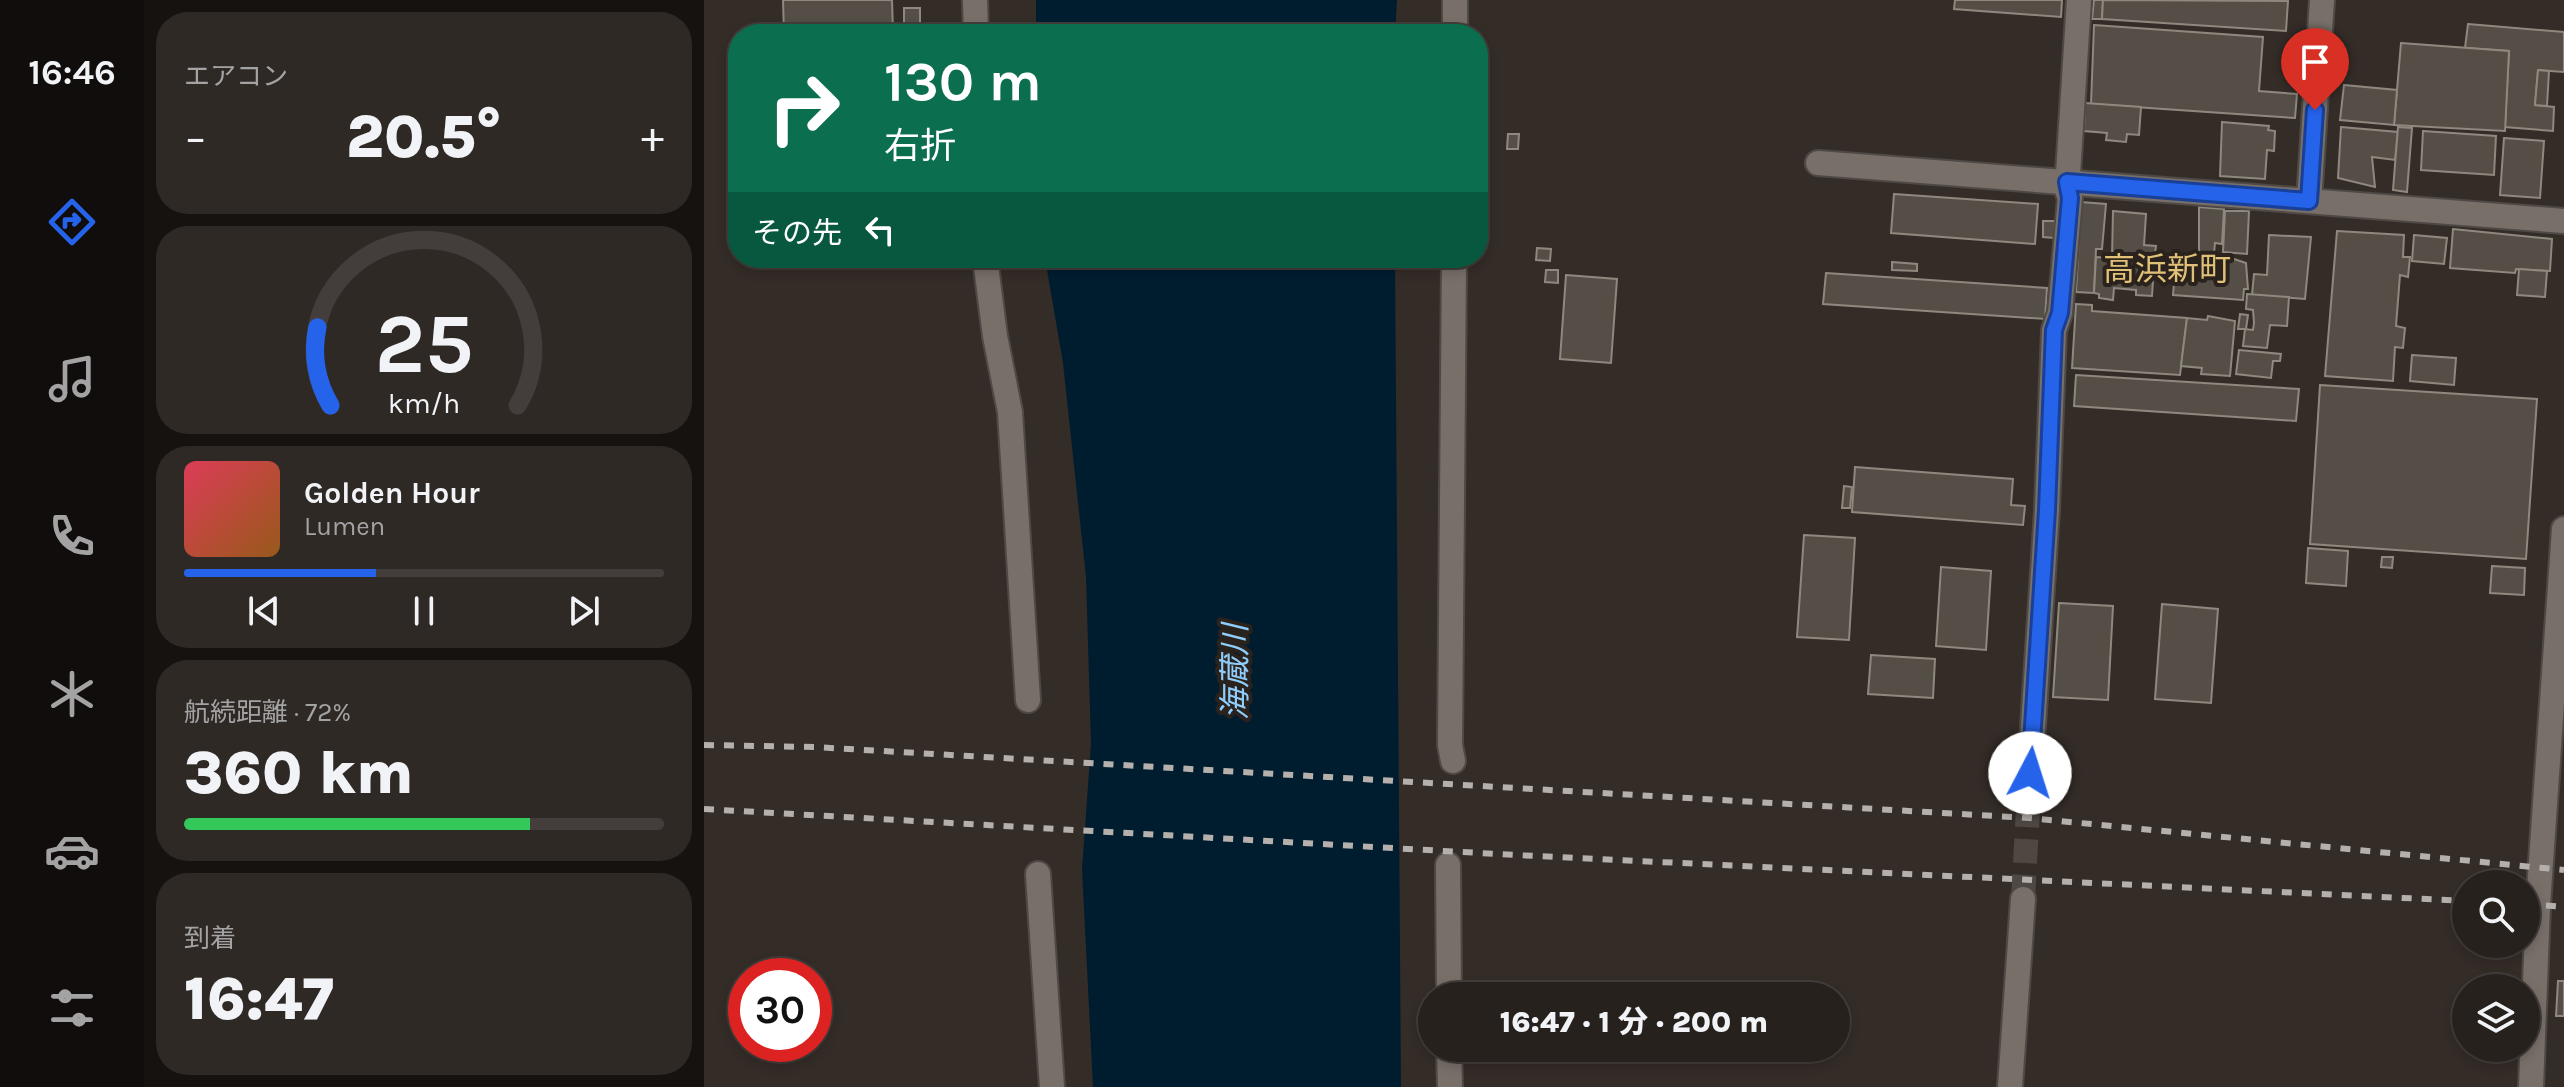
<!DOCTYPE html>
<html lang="ja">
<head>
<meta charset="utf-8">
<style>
  :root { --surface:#27211d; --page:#2f2926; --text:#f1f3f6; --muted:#a4a3a4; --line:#433e3b; --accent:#2563eb }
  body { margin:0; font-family:Karla,"Noto Sans JP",sans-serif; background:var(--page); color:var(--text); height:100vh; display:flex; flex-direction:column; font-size:30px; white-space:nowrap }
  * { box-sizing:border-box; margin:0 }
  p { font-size:26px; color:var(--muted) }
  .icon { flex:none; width:44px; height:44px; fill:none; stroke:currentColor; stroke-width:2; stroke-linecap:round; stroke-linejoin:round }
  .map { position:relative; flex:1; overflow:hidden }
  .sheet { display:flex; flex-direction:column; gap:12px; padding:12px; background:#151210; width:560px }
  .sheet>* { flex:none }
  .banner { position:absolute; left:24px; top:24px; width:760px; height:244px; border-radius:32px; box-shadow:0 4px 12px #0003,0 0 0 2px var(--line); background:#0b6e4f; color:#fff; overflow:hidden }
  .tools { position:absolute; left:1748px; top:870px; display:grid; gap:16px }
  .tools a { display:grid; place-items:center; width:88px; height:88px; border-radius:50%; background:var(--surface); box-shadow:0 4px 12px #0003,0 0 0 2px var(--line); font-size:40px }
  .speed { position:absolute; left:24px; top:958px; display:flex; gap:16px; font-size:40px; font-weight:700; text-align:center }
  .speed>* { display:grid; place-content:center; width:104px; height:104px; border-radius:50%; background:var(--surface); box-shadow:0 4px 12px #0003,0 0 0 2px var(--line); line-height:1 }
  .speed .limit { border:12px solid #d22; background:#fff; color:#111 }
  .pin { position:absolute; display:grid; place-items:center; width:68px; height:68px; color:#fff; margin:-82px -34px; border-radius:50% 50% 50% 0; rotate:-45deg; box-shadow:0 0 8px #0007 }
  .pin .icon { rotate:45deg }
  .me { position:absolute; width:88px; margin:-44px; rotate:5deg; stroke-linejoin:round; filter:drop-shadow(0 0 6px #0008) }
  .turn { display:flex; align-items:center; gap:28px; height:168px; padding:0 24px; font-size:36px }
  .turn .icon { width:104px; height:104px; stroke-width:2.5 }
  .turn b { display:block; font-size:56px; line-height:68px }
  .then { display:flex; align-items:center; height:76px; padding:0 24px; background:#0003; gap:16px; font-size:30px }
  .big { font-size:60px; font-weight:800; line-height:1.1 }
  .sheet .tile { flex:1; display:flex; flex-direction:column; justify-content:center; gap:12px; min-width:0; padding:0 28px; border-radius:32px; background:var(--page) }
  .sheet .dial { align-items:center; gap:0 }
  .dial svg { height:208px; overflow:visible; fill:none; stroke:var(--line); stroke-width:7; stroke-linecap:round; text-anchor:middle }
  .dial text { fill:var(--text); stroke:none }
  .song { display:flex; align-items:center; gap:24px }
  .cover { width:96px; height:96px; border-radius:12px; background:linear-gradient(135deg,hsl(350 70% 55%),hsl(30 70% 35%)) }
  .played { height:8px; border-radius:4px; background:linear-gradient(90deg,var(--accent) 40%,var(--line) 40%) }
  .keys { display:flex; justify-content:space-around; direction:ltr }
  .heat { display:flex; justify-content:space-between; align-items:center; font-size:44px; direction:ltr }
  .charge { height:12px; border-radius:6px; background:linear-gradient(90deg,#34c759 72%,var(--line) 0) }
  .trip { position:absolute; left:714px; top:982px; width:432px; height:80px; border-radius:40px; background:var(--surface); box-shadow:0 4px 12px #0003,0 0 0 2px var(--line); font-weight:800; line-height:80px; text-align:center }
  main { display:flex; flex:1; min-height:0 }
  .menu { display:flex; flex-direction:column; width:144px; justify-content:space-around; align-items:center; background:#100d0c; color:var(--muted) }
  .menu .icon { width:56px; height:56px }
  .menu .active { color:var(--accent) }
  .menu b { font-size:36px; color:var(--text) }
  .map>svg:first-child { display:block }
</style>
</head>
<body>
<main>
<nav class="menu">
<b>16:46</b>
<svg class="icon active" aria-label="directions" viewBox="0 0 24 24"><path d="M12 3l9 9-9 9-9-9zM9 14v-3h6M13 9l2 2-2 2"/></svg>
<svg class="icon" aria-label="music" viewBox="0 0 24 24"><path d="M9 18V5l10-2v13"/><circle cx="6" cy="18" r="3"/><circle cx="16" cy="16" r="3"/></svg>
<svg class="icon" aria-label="phone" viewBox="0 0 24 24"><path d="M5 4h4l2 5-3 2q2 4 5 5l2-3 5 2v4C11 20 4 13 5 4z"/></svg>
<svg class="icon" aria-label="climate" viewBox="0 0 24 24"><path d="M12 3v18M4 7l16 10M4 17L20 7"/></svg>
<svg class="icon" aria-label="car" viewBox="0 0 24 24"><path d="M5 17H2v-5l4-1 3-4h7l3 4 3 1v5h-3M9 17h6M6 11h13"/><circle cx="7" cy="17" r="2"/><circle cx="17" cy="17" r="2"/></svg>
<svg class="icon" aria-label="filters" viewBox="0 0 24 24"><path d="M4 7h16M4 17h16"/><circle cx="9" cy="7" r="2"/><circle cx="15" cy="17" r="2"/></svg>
</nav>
<section class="sheet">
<div class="tile"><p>エアコン</p>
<div class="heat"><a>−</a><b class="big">20.5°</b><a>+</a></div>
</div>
<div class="tile dial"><svg viewBox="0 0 100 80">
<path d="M14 69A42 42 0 1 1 86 69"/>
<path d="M14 69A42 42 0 0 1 9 39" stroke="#2563eb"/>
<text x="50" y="56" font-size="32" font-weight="700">25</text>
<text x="50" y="72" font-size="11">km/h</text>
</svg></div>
<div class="tile">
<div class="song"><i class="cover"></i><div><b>Golden Hour</b><p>Lumen</p></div></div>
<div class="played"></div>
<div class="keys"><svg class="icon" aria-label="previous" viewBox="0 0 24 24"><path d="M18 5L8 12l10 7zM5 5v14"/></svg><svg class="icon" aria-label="pause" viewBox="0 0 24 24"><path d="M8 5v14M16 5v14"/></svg><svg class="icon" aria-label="next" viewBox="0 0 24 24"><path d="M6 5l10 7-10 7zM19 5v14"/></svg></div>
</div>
<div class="tile"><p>航続距離 · 72%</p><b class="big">360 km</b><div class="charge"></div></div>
<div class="tile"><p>到着</p><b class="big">16:47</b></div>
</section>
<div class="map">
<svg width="1860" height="1087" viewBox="0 0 1860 1087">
  <rect width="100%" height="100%" fill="#342c27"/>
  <g fill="#001d30">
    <path d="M332 0H693L691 34H332Z"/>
    <path d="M341 258H691L697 1087H389L378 869 387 744 382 577 359 363Z"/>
  </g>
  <g fill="#544e46" stroke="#8e887f" stroke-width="2">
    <path d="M79 0H188L189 32 80 34Z"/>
    <path d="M1251 0H1358L1357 17 1250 9Z"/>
    <path d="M1390 0H1399L1398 19H1388Z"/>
    <path d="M1399 0 1584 1 1582 31 1398 19Z"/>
    <path d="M200 8H216V24L200 25Z"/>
    <path d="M1764 24 1860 32V72L1834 70 1831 105 1850 107 1849 131 1801 127 1805 51 1761 48Z"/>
    <path d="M1390 25 1559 37 1555 91 1593 94 1591 118 1387 104Z"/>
    <path d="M1697 43 1805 51 1801 131 1690 125Z"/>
    <path d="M1834 70 1845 71 1843 106 1831 105Z"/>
    <path d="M1640 85 1693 90 1690 125 1636 120Z"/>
    <path d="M1381 103 1437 107 1435 135 1423 134 1422 142 1402 140 1403 133 1380 131Z"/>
    <path d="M1518 122 1565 126 1564 130 1571 131 1570 151 1563 150 1561 179 1516 176Z"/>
    <path d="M1637 127 1694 132 1691 160 1668 157 1671 187 1634 178Z"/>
    <path d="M1694 127 1708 128 1703 192 1689 190Z"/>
    <path d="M1719 131 1792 136 1790 175 1717 170Z"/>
    <path d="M804 134H815L814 149H803Z"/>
    <path d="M1800 138 1840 141 1836 198 1796 195Z"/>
    <path d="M1190 194 1334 204 1331 244 1187 233Z"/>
    <path d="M1377 202 1402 204 1398 249H1392L1390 293 1372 292Z"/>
    <path d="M1495 207 1520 209 1518 244 1511 243 1510 253 1495 252Z"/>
    <path d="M1409 211 1442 214 1440 245 1452 246 1450 261H1441L1440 265H1450L1448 296 1432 295V290L1410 288 1409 300 1395 298V294L1390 293 1392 257 1408 258Z"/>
    <path d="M1521 211H1545L1543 254 1519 252Z"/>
    <path d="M1339 221H1351L1350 238 1339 237Z"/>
    <path d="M1749 229 1848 239 1846 271 1812 269 1811 273 1746 268Z"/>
    <path d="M1633 231 1700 235 1699 257H1706L1704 277 1696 275 1692 326 1701 328 1699 348 1691 347 1689 381 1621 376Z"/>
    <path d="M1565 235 1607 237 1601 299 1548 295 1550 274 1563 275Z"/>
    <path d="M1710 235 1743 238 1740 264 1708 261Z"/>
    <path d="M833 248 847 249 846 261 832 260Z"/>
    <path d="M1521 256 1542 263 1544 289H1540L1539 300 1469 295 1472 261 1520 265Z"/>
    <path d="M1188 262 1213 264V271L1188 270Z"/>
    <path d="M1815 269 1843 271 1841 297 1813 295Z"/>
    <path d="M842 270H854V283L841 282Z"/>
    <path d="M1122 273 1343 288 1341 319 1119 304Z"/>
    <path d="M862 275 913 279 907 363 856 359Z"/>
    <path d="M1543 294 1585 297 1583 326 1566 325 1563 348 1539 346 1541 329 1549 330 1550 323 1549 310 1542 309Z"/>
    <path d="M1372 304 1388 305V311L1483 318 1476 375 1368 368Z"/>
    <path d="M1536 314 1544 315 1542 329H1534Z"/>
    <path d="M1504 316 1531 321 1526 376 1497 374 1498 368 1477 366 1483 318 1503 320Z"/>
    <path d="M1535 350 1577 354 1576 361H1569L1567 378 1532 374Z"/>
    <path d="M1708 355 1752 358 1750 385 1706 381Z"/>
    <path d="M1372 375 1595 389 1592 421 1370 406Z"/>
    <path d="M1616 385 1833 399 1822 559 1606 544Z"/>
    <path d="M1151 467 1309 479 1307 505 1321 506 1319 525 1148 512Z"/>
    <path d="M1140 486 1148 487 1146 508H1138Z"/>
    <path d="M1100 535 1151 538 1145 640 1093 637Z"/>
    <path d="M1604 548 1644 551 1642 586 1602 583Z"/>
    <path d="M1678 557H1689L1688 568 1677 567Z"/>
    <path d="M1788 566 1821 568 1820 595 1786 593Z"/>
    <path d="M1237 567 1287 571 1282 650 1232 646Z"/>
    <path d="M1355 603 1409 606 1404 700 1349 697Z"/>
    <path d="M1458 604 1514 609 1507 703 1451 699Z"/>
    <path d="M1167 655 1231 659 1229 698 1164 694Z"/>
    <path d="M1854 981H1860V1016H1852Z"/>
  </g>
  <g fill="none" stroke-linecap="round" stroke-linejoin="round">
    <path stroke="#4e4742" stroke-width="24" stroke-dasharray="24 12" stroke-linecap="butt" d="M1319 899 1326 773"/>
    <g stroke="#4f4945" stroke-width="28">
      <g id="street">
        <path d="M271 0 272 34"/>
        <path d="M751 34V0"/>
        <path d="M1114 163 1860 221"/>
        <path d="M1605 201 1618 0"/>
        <path d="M281 258 291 336 306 412 324 700"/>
        <path d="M749 761 746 745 750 258"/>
        <path d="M1326 773 1343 510 1350 330 1356 313 1366 198 1363 190 1375 0"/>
        <path d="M744 865 745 996"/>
        <path d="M334 874 348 1087"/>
        <path d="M745 1048 746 1087"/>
        <path d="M1306 1087 1319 899"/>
        <path d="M1827 1087 1834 905 1860 529"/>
      </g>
    </g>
    <use href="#street" stroke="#786f69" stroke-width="24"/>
    <g stroke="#b6b0ac" stroke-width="6" stroke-dasharray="10 10" stroke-linecap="butt">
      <path d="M0 745 110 747 1325 818 1860 870"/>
      <path d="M0 809 811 855 1762 901"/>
      <path d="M1822 904 1860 907"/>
    </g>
  </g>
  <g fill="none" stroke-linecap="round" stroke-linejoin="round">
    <g stroke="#184099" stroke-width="20">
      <path id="route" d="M1326 773 1343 510 1350 330 1356 313 1366 198 1363 182 1605 201 1611 110"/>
    </g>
    <use href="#route" stroke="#2563eb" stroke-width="14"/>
  </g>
  <g text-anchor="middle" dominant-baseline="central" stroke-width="8" stroke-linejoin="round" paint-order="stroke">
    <g font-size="32" fill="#e0c177" stroke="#2a221d">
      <text x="1463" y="269">高浜新町</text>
    </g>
    <g font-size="32" font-style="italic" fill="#8fcefc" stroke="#2a221d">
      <text transform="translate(531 672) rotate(-90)">海蔵川</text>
    </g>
  </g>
</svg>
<div class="tools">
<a><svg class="icon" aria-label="search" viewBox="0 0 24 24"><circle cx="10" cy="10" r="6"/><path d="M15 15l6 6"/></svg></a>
<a><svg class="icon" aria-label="layers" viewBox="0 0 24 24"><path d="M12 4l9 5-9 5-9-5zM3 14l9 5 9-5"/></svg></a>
</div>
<div class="speed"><div class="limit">30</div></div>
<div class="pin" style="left:1611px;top:110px;background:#d93025"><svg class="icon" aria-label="arrive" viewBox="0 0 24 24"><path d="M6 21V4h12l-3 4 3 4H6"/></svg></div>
<svg class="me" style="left:1326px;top:773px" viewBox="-20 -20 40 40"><circle r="19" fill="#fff"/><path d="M0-13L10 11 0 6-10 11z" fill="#2563eb"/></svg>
<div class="trip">16:47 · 1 分 · 200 m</div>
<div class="banner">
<div class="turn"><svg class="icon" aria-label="right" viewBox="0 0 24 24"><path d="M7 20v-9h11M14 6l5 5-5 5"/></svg><div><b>130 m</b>右折</div></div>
<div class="then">その先<svg class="icon" aria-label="left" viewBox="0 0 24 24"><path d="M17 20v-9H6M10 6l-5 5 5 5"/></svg></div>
</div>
</div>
</main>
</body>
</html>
